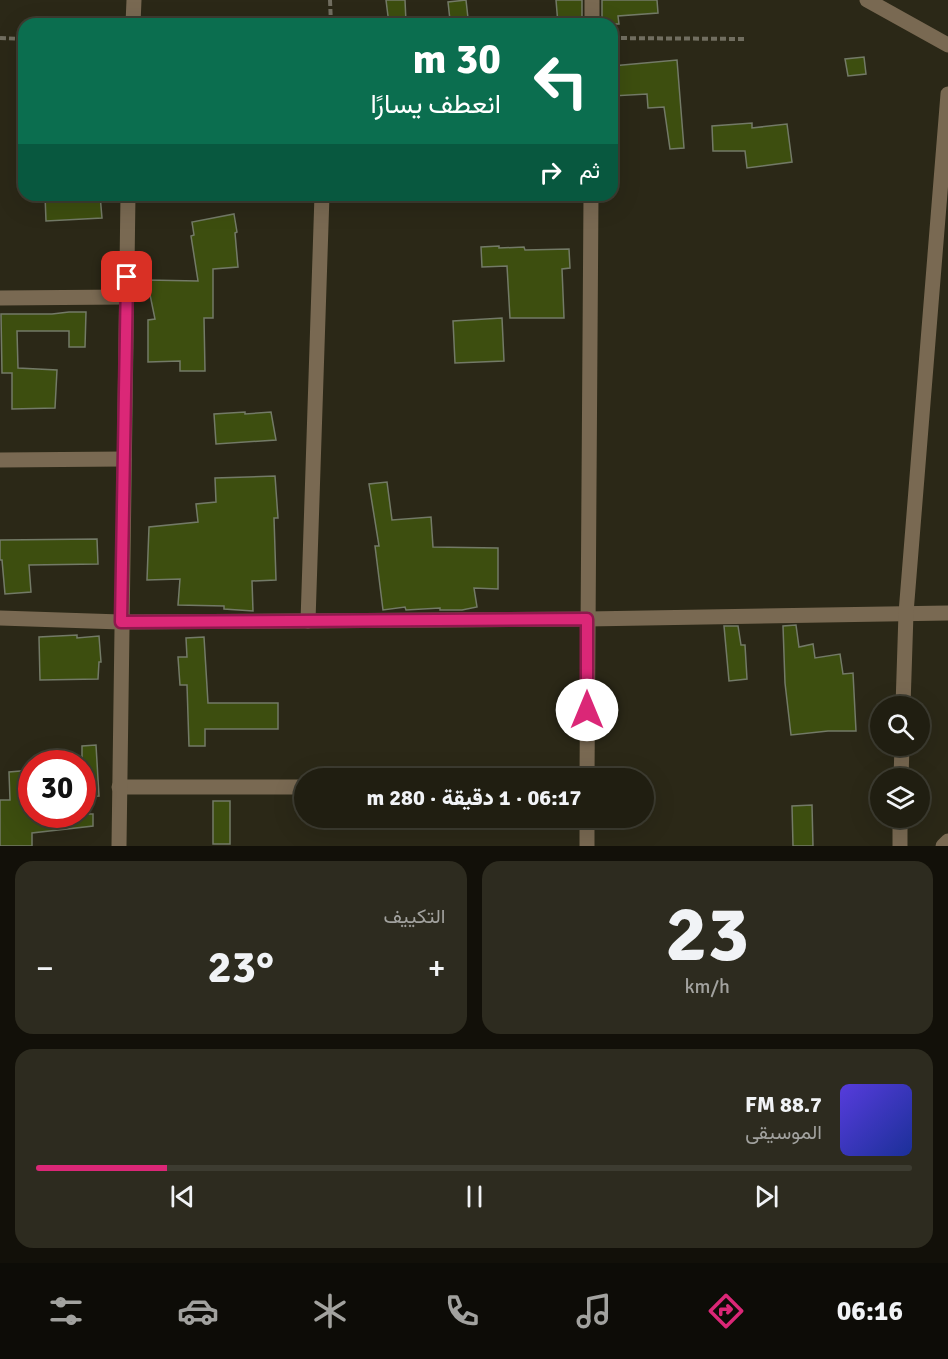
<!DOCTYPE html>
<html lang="ar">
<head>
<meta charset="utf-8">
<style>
  :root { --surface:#201e11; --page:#2d2b1f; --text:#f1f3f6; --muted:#a2a29f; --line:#3d3c31; --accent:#db2777 }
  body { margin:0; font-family:Signika,Vazirmatn,sans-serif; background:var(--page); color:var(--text); direction:rtl; height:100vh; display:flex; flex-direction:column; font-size:22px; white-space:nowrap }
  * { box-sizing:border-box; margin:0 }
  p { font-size:20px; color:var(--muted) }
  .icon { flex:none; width:33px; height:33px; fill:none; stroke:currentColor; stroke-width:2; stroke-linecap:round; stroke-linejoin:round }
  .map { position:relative; height:846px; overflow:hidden; direction:ltr }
  .panel { display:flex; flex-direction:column; gap:15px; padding:15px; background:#121009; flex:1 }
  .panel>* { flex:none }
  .banner { position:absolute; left:18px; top:18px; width:600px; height:183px; border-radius:18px; box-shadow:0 6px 24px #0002,0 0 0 2px var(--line); direction:rtl; background:#0b6e4f; color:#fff; overflow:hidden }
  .buttons { position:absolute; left:870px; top:696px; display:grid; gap:12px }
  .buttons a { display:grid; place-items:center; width:60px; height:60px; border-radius:50%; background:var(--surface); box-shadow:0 6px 24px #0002,0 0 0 2px var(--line); font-size:30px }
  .speed { position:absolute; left:18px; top:750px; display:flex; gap:12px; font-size:30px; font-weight:700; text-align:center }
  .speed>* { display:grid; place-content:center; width:78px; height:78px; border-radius:50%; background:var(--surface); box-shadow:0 6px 24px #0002,0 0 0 2px var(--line); line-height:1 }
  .speed .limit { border:9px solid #d22; background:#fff; color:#111 }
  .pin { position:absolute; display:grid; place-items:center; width:51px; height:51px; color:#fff; margin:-26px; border-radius:12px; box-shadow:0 3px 9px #0006 }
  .me { position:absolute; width:66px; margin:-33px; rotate:0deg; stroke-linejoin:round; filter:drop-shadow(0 0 4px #0008) }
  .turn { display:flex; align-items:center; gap:21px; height:126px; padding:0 18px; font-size:27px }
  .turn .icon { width:78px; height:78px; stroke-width:2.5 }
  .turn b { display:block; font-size:42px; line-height:51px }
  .then { display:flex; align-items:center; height:57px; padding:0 18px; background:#0003; gap:12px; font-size:22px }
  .big { font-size:45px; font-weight:800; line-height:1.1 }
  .panel .card { flex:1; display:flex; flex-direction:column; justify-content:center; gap:9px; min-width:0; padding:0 21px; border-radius:18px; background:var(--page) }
  .panel .dial { align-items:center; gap:0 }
  .dial b { font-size:78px; line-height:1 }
  .song { display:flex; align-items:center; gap:18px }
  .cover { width:72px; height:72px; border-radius:9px; background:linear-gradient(135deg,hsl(250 70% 55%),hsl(230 70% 35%)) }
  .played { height:6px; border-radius:3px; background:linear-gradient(90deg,var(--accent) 15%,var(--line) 15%) }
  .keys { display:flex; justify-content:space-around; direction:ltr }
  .heat { display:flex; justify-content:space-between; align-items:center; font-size:33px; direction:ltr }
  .panel .tiles { flex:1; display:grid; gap:15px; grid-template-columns:1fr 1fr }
  .card:last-child { grid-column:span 2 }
  .trip { position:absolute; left:294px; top:768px; width:360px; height:60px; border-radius:30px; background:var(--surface); box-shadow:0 6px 24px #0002,0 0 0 2px var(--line); font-weight:800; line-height:60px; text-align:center; direction:rtl }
  .menu { display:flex; height:96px; justify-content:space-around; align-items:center; background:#0d0c07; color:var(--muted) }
  .menu .icon { width:42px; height:42px }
  .menu .selected { color:var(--accent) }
  .menu b { font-size:27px; color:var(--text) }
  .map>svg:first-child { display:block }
</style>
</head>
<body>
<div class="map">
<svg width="948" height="846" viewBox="0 0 948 846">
  <rect width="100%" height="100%" fill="#2b2817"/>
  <g fill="#3d4e0f" stroke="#737a67" stroke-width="1.5">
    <path d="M386 0H405L406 22 389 24Z"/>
    <path d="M466 0 468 18 450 20 448 2Z"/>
    <path d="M556 0H582V24H558Z"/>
    <path d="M602 0H657L658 13 618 16 619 24H602Z"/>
    <path d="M864 57 866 74 848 76 845 59Z"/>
    <path d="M677 60 684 148 670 149 664 107 648 108 647 94 612 96V66Z"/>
    <path d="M752 123V128L787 124 792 162 747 168 745 151H713L712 126Z"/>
    <path d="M45 195H100L102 218 46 221Z"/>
    <path d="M234 214 237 232 235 233 238 267 213 269V318H204L205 371H180V361L148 362V320L155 319 147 280 198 281 191 236 194 235 192 222Z"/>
    <path d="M499 246V248L524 247 525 250 569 249 570 268 562 269 564 318H510L507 266 482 267 481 247Z"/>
    <path d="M69 312H86L85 347H69V331H17L18 368 57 370 55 408 12 409V373H2L1 314H52Z"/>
    <path d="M502 318 504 361 455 363 453 321Z"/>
    <path d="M245 412V414L271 412 276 440 216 444 214 414Z"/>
    <path d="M275 476 278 518H274L276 580 252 581 253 611 224 609V606L178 605 180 579 147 580 149 527 198 522 196 504 216 502 215 478Z"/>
    <path d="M387 482 392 520 431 517 433 547 498 548V589L474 588 477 607 462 610H440V608L406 610 405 607 383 610 375 546H379L369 484Z"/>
    <path d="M97 539 98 564 29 565 31 592 5 594 2 560H0V540Z"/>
    <path d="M796 625 799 647 813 644 815 658 840 654 843 674 853 673 856 731H828L791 735 785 683 783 626Z"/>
    <path d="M724 626H738L741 645H745L747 679 729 681Z"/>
    <path d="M77 635V638L99 636 101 662H99L98 679 40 680 39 637Z"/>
    <path d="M204 637 208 703H278V729H205V746H189L187 685H180L178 657H187L186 638Z"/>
    <path d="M96 745 99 796 82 797V746Z"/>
    <path d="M32 770V814H93V826L32 833V846H0V800H10L9 772Z"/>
    <rect x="213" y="801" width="17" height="43"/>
    <path d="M812 805 813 846H793L792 806Z"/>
  </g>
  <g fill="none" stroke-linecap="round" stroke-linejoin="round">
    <g stroke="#716e60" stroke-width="4" stroke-dasharray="6 3" stroke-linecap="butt">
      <path d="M330 0 331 24"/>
      <path d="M0 38 24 39"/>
      <path d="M612 38 745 39"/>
      <path d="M144 198 258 195"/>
    </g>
    <g stroke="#796952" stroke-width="15">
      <path d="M867 0 948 45"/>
      <path d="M133 24 134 0"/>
      <path d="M592 24V0"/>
      <path d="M0 298 126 297"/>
      <path d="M0 460 124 459"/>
      <path d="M0 618 121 622 587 619 948 613"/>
      <path d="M308 621 322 195"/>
      <path d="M903 706 906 613 948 94"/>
      <path d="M587 778 591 195"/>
      <path d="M901 778 902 746"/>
      <path d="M119 787H304"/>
      <path d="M587 818V846"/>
      <path d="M119 846 128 195"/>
      <path d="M900 846V818"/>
      <path d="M943 846 948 841"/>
    </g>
  </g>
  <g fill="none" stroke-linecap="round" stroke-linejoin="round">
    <g stroke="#8e194d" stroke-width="15">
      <path id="route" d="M127 277 121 622 587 619V710"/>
    </g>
    <use href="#route" stroke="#db2777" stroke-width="10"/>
  </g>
</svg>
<div class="buttons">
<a><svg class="icon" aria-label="search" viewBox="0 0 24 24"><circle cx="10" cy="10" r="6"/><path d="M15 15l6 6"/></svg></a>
<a><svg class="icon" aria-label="layers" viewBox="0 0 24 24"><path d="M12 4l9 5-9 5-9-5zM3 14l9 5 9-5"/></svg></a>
</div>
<div class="speed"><div class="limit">30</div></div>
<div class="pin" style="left:127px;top:277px;background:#d93025"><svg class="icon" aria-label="arrive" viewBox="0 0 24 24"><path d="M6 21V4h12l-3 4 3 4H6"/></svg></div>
<svg class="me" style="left:587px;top:710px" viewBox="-20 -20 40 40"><circle r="19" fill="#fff"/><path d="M0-13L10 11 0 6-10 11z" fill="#db2777"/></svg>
<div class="trip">06:17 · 1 دقيقة · 280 m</div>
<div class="banner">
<div class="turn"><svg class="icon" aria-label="left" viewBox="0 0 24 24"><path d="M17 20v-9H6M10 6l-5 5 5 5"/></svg><div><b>30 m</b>انعطف يسارًا</div></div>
<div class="then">ثم<svg class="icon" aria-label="right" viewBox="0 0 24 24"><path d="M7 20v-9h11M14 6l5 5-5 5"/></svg></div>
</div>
</div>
<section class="panel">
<div class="tiles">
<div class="card dial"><b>23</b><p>km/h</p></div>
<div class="card"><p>التكييف</p>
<div class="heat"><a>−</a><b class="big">23°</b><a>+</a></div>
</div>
<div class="card">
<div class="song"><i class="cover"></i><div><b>88.7 FM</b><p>الموسيقى</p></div></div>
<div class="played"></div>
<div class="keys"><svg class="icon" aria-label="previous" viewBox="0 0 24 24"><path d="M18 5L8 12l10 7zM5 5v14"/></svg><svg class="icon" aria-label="pause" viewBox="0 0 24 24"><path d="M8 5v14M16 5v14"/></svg><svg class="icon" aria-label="next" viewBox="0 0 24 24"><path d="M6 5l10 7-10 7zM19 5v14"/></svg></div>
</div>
</div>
</section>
<nav class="menu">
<b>06:16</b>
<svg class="icon selected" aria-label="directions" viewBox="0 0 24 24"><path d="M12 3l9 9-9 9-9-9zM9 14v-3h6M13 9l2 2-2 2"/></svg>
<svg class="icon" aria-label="music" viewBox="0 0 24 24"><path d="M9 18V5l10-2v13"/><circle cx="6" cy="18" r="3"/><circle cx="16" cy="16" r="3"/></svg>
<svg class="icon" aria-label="phone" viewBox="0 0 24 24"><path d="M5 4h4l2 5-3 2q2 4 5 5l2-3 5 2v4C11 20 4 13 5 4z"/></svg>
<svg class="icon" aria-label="climate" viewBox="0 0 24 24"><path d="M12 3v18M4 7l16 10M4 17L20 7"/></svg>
<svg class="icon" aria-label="car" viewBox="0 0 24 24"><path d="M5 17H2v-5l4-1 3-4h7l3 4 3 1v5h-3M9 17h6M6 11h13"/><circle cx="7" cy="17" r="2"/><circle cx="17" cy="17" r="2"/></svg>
<svg class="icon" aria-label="filters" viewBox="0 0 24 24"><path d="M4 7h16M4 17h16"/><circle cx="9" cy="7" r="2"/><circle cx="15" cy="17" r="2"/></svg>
</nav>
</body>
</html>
